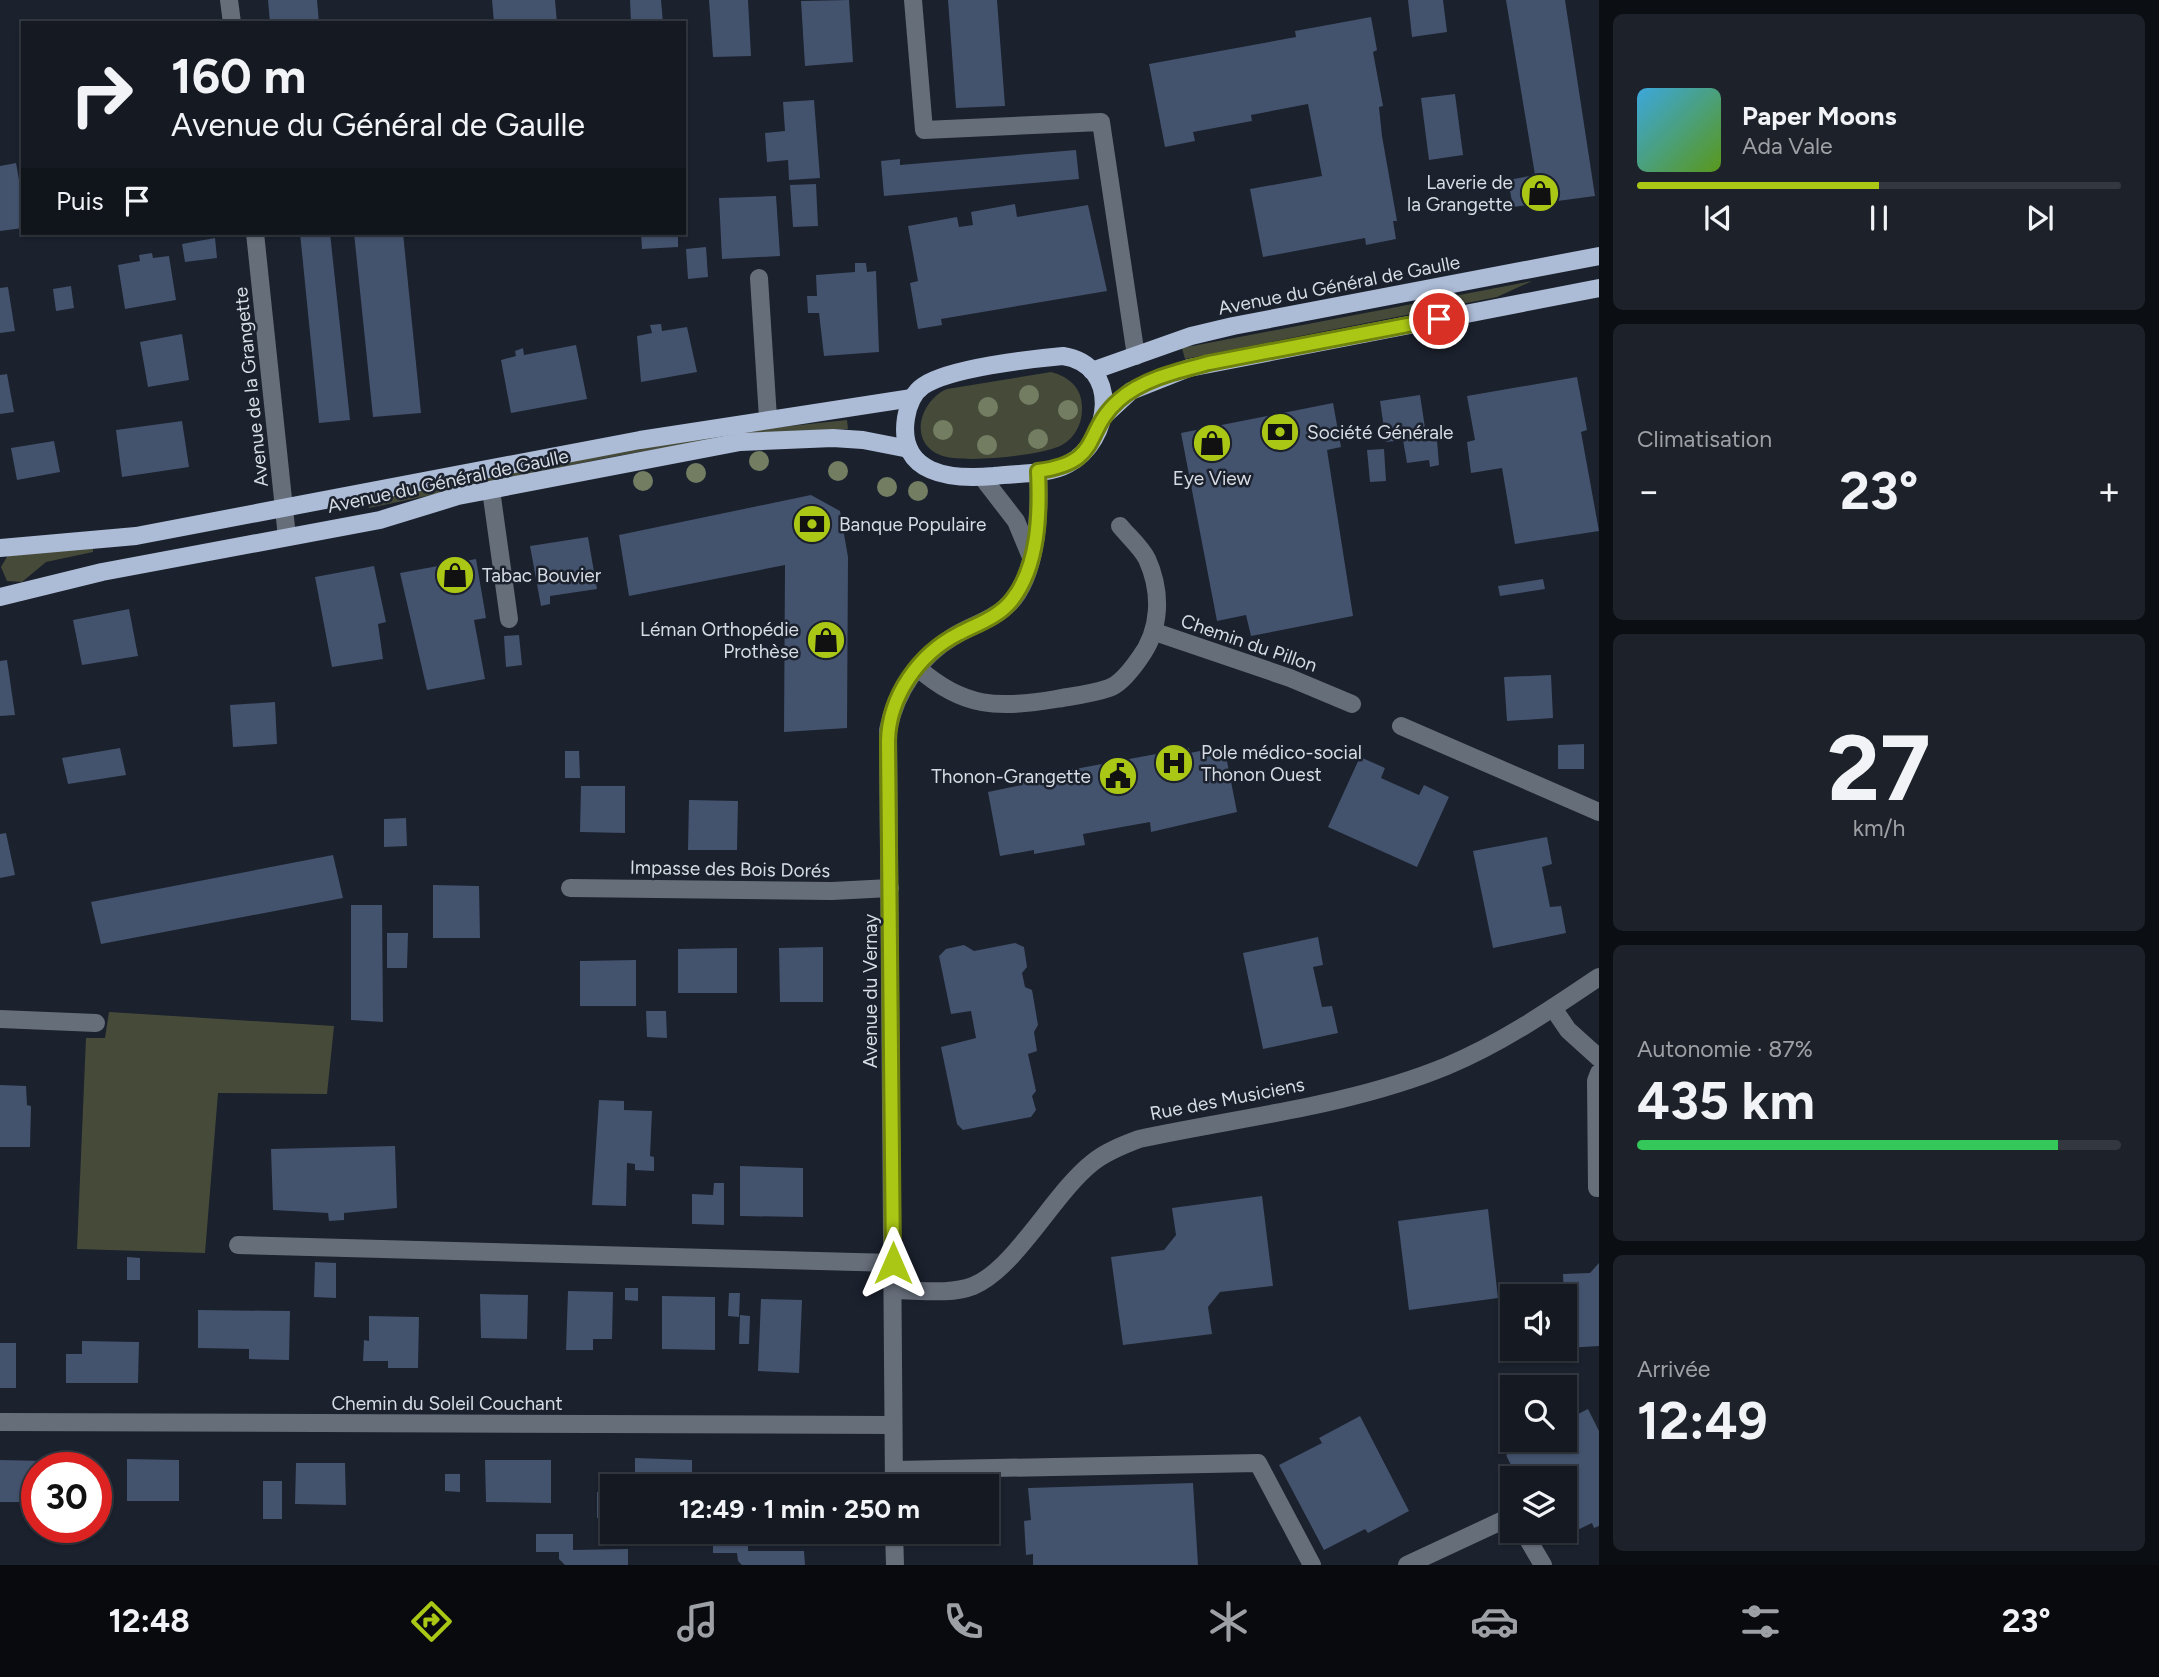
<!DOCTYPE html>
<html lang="fr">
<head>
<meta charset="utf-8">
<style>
  :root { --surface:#141922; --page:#1d222a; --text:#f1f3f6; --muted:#9da0a5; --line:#333840; --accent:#aac716 }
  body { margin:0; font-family:Figtree,sans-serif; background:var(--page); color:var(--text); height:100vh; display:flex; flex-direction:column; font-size:26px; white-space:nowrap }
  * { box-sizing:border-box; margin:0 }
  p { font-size:23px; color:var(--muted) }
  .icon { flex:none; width:38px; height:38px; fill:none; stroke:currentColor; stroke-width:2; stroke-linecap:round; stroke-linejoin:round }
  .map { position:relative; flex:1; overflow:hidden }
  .drawer { display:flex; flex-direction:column; gap:14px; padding:14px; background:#0b0e13; width:560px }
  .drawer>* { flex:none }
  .banner { position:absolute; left:21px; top:21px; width:665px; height:214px; border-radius:0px; box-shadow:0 2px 5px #0004,0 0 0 2px var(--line); background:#141922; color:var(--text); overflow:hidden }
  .buttons { position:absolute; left:1500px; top:1284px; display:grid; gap:14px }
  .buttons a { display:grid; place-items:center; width:77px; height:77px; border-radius:0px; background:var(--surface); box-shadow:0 2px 5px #0004,0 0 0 2px var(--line); font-size:35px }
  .speed { position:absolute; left:21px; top:1452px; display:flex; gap:14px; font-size:35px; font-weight:700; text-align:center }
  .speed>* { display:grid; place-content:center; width:91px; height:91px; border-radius:50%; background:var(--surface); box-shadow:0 2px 5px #0004,0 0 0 2px var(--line); line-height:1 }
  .speed .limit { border:10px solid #d22; background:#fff; color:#111 }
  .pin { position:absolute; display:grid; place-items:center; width:60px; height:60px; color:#fff; margin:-30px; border:4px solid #fff; border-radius:50%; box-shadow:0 2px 7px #0007 }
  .me { position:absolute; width:77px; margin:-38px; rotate:0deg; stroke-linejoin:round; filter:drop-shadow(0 0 5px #0008) }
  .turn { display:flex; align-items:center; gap:24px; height:147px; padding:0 35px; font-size:32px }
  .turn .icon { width:91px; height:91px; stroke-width:2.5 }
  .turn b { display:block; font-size:49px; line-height:60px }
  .then { display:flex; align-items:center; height:66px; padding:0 35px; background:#0003; gap:14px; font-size:26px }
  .big { font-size:52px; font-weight:700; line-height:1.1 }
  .drawer .tile { flex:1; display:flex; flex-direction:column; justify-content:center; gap:10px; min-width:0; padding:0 24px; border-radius:10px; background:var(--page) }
  .drawer .dial { align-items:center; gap:0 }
  .dial b { font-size:91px; line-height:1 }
  .song { display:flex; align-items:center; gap:21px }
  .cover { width:84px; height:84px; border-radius:10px; background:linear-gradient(135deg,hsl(200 70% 55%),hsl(90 70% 35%)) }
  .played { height:7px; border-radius:4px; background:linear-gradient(90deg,var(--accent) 50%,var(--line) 50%) }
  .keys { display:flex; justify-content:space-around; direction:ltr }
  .heat { display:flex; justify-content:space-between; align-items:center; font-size:38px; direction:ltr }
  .charge { height:10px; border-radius:5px; background:linear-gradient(90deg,#34c759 87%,var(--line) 0) }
  .trip { position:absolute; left:600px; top:1474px; width:399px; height:70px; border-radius:0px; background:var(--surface); box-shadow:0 2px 5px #0004,0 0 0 2px var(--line); font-weight:700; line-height:70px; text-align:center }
  .tabs { display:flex; height:112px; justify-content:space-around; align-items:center; background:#080a0e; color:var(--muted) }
  .tabs .icon { width:49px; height:49px }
  .tabs .active { color:var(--accent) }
  .tabs b { font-size:32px; color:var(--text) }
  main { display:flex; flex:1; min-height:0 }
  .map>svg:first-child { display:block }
</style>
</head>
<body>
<main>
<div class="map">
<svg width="1599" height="1565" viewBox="0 0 1599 1565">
  <rect width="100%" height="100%" fill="#1b212d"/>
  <g fill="#464b39">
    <path d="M1532 281 1497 297 1185 359 1182 348Z"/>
    <path d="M1051 372C1070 377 1083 389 1082 410 1082 423 1075 438 1062 445 1041 456 961 464 940 455 907 441 921 400 947 389Z"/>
    <path d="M847 420 848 429C687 433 527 476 369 508L367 500 705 435Z"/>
    <path d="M93 547V552L46 562 22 582 7 581 1 567 8 555Z"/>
    <path d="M109 1012 334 1026 327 1094 218 1093 205 1253 77 1249 86 1038H105Z"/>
  </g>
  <g fill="#43526d">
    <path d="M268 0H317L319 23H270Z"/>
    <path d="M492 0H555L557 23H494Z"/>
    <path d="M630 0H661L663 23H631Z"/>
    <path d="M709 0H748L751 56 713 57Z"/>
    <path d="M849 0 853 62 805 66 801 1Z"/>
    <path d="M948 0H997L1005 106 956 108Z"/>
    <path d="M1408 0H1443L1447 32 1412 37Z"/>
    <path d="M1506 0H1565L1595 196 1513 207 1508 180 1535 175Z"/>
    <path d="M1371 17 1377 50 1373 52 1383 106 1379 107 1382 136 1397 221H1393L1396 239 1366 245 1365 238 1263 257 1250 189 1322 176 1308 104 1251 115 1252 121 1193 132 1195 141 1165 147 1149 64 1296 37 1295 31Z"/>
    <path d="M1455 94 1463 155 1429 160 1421 98Z"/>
    <path d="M814 100 820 178 789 180 788 160 767 162 765 133 785 131 783 102Z"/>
    <path d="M1076 150 1079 179 884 196 881 161 900 159V165Z"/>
    <path d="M16 163 23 201V228L0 231V166Z"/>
    <path d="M816 184 818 226 793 227 790 185Z"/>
    <path d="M776 196 780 256 722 259 719 198Z"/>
    <path d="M1015 204 1017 217 1088 205 1107 291 941 319 942 325 918 329 910 283 918 281 908 226 957 217 959 227 973 225 971 212Z"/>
    <path d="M300 233H330L350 420 319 423Z"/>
    <path d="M354 233H403L421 413 373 417Z"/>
    <path d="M641 233H678V247L642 249Z"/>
    <path d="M215 238 217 258 185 262 182 244Z"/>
    <path d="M706 247 708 277 688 279 686 249Z"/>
    <path d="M152 253 153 258 169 256 176 300 125 309 118 265 140 261 139 255Z"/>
    <path d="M855 263H866L867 272 876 271 879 352 824 356 819 313H808L807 296H817L816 275 855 272Z"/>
    <path d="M71 286 74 308 56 311 53 289Z"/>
    <path d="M8 287 15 331 0 333V288Z"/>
    <path d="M661 324 662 331 687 327 697 372 641 382 637 336 652 333 650 325Z"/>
    <path d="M182 334 189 380 148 387 140 342Z"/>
    <path d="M576 345 587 399 511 413 501 360 516 356 515 351 523 348 524 355Z"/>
    <path d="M7 374 14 412 0 414V375Z"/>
    <path d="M1577 377 1587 430 1581 432 1599 531 1515 544 1502 468 1471 473 1467 442 1475 440 1467 396Z"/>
    <path d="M1420 395 1427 441 1437 440 1439 465 1430 467 1429 460 1407 463 1403 440 1386 442 1380 401Z"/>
    <path d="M1333 403 1341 447 1327 450 1353 616 1251 636 1246 615 1217 621 1181 433Z"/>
    <path d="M182 421 189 467 122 477 116 430Z"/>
    <path d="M54 441 60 472 17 480 11 448Z"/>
    <path d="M1384 449 1386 481 1370 482 1367 450Z"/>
    <path d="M811 495 840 511 848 557 847 728 784 732 785 565 629 596 619 535Z"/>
    <path d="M588 537 597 589 550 596V604L541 606 530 546Z"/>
    <path d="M476 559 486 618 474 620 485 679 427 690 400 573Z"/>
    <path d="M374 566 386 622 378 624 383 659 332 667 315 577Z"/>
    <path d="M1543 579 1545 589 1500 596 1498 586Z"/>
    <path d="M129 609 138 656 82 665 73 620Z"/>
    <path d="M519 635 522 665 506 667 504 636Z"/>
    <path d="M7 660 15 715 0 716V661Z"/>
    <path d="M1551 675 1553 718 1507 721 1504 677Z"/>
    <path d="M275 702 277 744 233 747 230 705Z"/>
    <path d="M1584 744V769H1558V745Z"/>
    <path d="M1224 746 1237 812 1151 832 1150 822 1083 834 1085 845 1034 854V850L1000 856 988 792 1021 785 1020 780 1053 773 1189 748 1190 753Z"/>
    <path d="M120 748 126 775 68 784 62 758Z"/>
    <path d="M565 751H579L580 778H565Z"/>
    <path d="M1360 757 1385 768 1381 778 1419 795 1424 785 1449 797 1417 867 1328 827Z"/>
    <path d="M581 786H625V833L580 832Z"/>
    <path d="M689 800 738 801 737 850H688Z"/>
    <path d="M406 818 407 846 384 847V819Z"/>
    <path d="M6 833 15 875 0 878V834Z"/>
    <path d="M1547 837 1552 864 1542 867 1550 907 1561 906 1566 933 1493 948 1473 851Z"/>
    <path d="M333 855 343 898 101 944 91 902Z"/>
    <path d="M433 885 479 886 480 938H433Z"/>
    <path d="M351 905H382L383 1022 351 1020Z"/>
    <path d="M387 933H408L407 968H387Z"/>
    <path d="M1318 937 1323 965 1313 967 1322 1007 1332 1006 1338 1033 1263 1049 1243 953Z"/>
    <path d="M1015 943 1024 947 1027 967 1022 973 1025 987 1032 990 1038 1025 1034 1032 1037 1051 1028 1054 1036 1091 1032 1096 1036 1110 1031 1117 963 1130 957 1124 941 1047 976 1038 971 1011 951 1014 939 956 946 949 964 945 974 951Z"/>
    <path d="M823 947V1002H780L779 948Z"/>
    <path d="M737 948V993H678V949Z"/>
    <path d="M636 960V1006H580V961Z"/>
    <path d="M646 1011H666L667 1038 647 1037Z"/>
    <path d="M0 1085 26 1086 27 1105 31 1106 30 1147H0Z"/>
    <path d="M599 1100 624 1101V1110L652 1111 650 1156 654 1157V1171L635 1170V1164L627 1163 626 1206 592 1205Z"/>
    <path d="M395 1146 397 1208 344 1213V1220L329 1221 328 1213 273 1210 271 1149Z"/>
    <path d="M740 1166 803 1168V1217L740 1216Z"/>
    <path d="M714 1183H724V1225L692 1224V1194L713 1195Z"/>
    <path d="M1262 1196 1273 1286 1220 1292 1208 1307 1212 1334 1123 1345 1111 1257 1164 1250 1176 1235 1172 1208Z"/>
    <path d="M1488 1209 1498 1298 1409 1310 1398 1221Z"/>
    <path d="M127 1257 140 1258V1280H127Z"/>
    <path d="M315 1262 336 1263V1298L314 1297Z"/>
    <path d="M1599 1263V1346L1566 1348 1563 1274 1590 1273Z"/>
    <path d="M625 1288H638V1301L625 1300Z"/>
    <path d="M568 1291 613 1292 612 1339H593V1350H566Z"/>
    <path d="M729 1293H740L739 1317 728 1316Z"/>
    <path d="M480 1294 528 1295 527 1339 481 1338Z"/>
    <path d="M662 1296 715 1297V1350L662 1349Z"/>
    <path d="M761 1299 802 1300 799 1373 758 1371Z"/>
    <path d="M198 1310 290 1311 289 1360 249 1359V1349L198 1348Z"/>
    <path d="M740 1315 750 1316 749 1344H739Z"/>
    <path d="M369 1316 419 1317 418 1368H388V1361H363L364 1340 369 1341Z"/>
    <path d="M82 1341 139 1342 138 1383H66V1354H82Z"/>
    <rect x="0" y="1343" width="16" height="45"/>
    <path d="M1588 1409 1599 1431V1526L1594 1528 1592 1523 1550 1543 1544 1531H1564V1479H1518L1506 1455 1536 1440H1564V1421Z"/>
    <path d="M1360 1416 1409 1511 1368 1533 1365 1529 1324 1550 1279 1465 1322 1443 1319 1438Z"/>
    <path d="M635 1458 692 1460V1486H635Z"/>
    <path d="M127 1459 179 1460V1501H127Z"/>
    <path d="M0 1460 45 1461V1468H37V1502H0Z"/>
    <path d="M485 1460H551V1503L486 1502Z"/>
    <path d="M296 1463H345L346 1505 295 1504Z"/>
    <path d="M445 1474H460V1492L445 1491Z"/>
    <rect x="263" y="1481" width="19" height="38"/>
    <path d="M1193 1483 1198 1565H1033V1554L1026 1555 1024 1521 1031 1520 1028 1488Z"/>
    <rect x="597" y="1492" width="15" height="26"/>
    <path d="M536 1534H573V1550L628 1549V1565H565L559 1559V1552H536Z"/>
    <path d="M713 1535 748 1536V1551H804L805 1565H742L738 1561 737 1553H713Z"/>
  </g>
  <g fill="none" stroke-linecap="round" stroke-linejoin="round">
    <g stroke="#666e7a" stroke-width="18">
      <path d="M229 0 232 23"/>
      <path d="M913 0 924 130 1101 122 1136 356"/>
      <path d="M255 233 287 537"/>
      <path d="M759 278 768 418"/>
      <path d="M982 477 1016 521 1031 557"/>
      <path d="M491 490 509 619"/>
      <path d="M1155 632 1290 678 1352 704"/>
      <path d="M918 668C963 708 999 709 1056 699 1073 696 1092 694 1109 688 1121 684 1132 669 1139 659 1161 630 1162 592 1147 559 1141 547 1128 536 1120 526"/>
      <path d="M1401 726 1599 812"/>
      <path d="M570 888 832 891 890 888"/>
      <path d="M1553 1008 1568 1030 1599 1058"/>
      <path d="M0 1019 96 1023"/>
      <path d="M1597 1188 1596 1081 1599 1073"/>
      <path d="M238 1245 893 1263"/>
      <path d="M893 1290C918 1290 950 1295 973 1286 1015 1269 1054 1193 1092 1163 1105 1152 1123 1145 1139 1139 1241 1117 1350 1106 1447 1066 1502 1043 1550 1010 1599 977"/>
      <path d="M0 1422 893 1425"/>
      <path d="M894 1470 1258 1463 1312 1565"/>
      <path d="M894 1486 888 730C896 691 919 657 954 636 972 625 993 620 1009 604 1038 575 1040 510 1038 471"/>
      <path d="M894 1531 895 1565"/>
      <path d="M1523 1531 1543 1565"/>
      <path d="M1407 1565 1512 1516"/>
    </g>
    <g stroke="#acbbd6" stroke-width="18">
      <path d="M1063 356C1121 365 1112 441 1068 464 1048 475 1017 473 994 476 952 480 897 475 906 418 908 406 913 393 923 386 949 368 1030 359 1063 356Z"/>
      <path d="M1092 371 1191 336 1233 326 1599 256"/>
      <path d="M1104 416 1131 391 1189 368 1599 288"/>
      <path d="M0 548 136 536 640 440 912 398"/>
      <path d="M0 597 102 572 380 520 458 496 740 442 833 438 863 440 909 449"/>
    </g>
  </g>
  <g fill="#727d62">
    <circle cx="1029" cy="395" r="10"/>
    <circle cx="988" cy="407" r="10"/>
    <circle cx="1068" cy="410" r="10"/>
    <circle cx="943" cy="430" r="10"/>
    <circle cx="1038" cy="439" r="10"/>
    <circle cx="987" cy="445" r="10"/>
    <circle cx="759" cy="461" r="10"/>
    <circle cx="838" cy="471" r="10"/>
    <circle cx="696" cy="473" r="10"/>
    <circle cx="643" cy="481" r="10"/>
    <circle cx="887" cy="487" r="10"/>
    <circle cx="918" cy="491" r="10"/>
  </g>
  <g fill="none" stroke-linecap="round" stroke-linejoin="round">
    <g stroke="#6e810e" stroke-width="18">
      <path id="route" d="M893 1263 888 741C889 696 919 654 958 634 977 624 999 617 1012 600 1039 565 1040 513 1038 471 1104 462 1082 432 1119 400 1143 379 1178 371 1209 363L1439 319"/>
    </g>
    <use href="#route" stroke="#aac716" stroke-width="12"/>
  </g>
  <defs>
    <g id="shop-disc" transform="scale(2.0125)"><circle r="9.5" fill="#aac716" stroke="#1b212d"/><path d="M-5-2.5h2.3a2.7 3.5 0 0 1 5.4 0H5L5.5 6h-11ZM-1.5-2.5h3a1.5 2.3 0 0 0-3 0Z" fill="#111"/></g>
    <g id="bank-disc" transform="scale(2.0125)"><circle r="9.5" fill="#aac716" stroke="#1b212d"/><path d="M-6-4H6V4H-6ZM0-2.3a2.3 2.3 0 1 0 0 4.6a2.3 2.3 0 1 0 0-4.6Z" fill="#111"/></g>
    <g id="hospital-disc" transform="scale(2.0125)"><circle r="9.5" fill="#aac716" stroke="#1b212d"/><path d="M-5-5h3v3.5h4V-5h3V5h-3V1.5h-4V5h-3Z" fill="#111"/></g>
    <g id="civic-disc" transform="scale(2.0125)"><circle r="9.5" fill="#aac716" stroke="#1b212d"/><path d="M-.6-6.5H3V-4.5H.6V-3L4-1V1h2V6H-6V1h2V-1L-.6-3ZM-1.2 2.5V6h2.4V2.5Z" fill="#111"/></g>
  </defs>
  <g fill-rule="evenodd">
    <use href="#shop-disc" x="1540" y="193"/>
    <use href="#bank-disc" x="1280" y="432"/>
    <use href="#shop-disc" x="1212" y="443"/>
    <use href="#bank-disc" x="812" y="524"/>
    <use href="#shop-disc" x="455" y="575"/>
    <use href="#shop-disc" x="826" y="640"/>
    <use href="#hospital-disc" x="1174" y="763"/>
    <use href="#civic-disc" x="1118" y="776"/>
  </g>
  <g text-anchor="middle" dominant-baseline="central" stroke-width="5" stroke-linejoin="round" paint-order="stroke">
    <g font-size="19" fill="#d7dce4" stroke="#1b212d" text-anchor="start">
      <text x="1513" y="182" text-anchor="end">Laverie de<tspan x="1513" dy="22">la Grangette</tspan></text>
      <text x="1307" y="432">Société Générale</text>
      <text x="1212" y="478" text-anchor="middle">Eye View</text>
      <text x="839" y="524">Banque Populaire</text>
      <text x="482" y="575">Tabac Bouvier</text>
      <text x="799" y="629" text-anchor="end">Léman Orthopédie<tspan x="799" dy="22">Prothèse</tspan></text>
      <text x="1201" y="752">Pole médico-social<tspan x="1201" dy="22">Thonon Ouest</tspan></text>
      <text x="1091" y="776" text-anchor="end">Thonon-Grangette</text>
    </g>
    <g font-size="19" fill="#d7dce4" stroke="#1b212d">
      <text transform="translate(1339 285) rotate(-11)">Avenue du Général de Gaulle</text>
      <text transform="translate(251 387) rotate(-96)">Avenue de la Grangette</text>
      <text transform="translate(448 481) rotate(-12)">Avenue du Général de Gaulle</text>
      <text transform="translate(1249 643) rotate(19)">Chemin du Pillon</text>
      <text transform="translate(730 869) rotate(1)">Impasse des Bois Dorés</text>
      <text transform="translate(870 991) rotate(-90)">Avenue du Vernay</text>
      <text transform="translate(1227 1099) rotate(-11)">Rue des Musiciens</text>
      <text x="447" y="1403">Chemin du Soleil Couchant</text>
    </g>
  </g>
</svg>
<div class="buttons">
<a><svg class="icon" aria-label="sound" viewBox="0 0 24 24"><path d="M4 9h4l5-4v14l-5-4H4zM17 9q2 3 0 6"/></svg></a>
<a><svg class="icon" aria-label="search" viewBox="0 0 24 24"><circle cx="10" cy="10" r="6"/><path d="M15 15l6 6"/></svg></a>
<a><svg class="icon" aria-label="layers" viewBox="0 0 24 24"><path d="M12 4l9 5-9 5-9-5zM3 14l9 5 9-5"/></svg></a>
</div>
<div class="speed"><div class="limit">30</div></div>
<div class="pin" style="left:1439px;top:319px;background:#d93025"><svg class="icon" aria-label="arrive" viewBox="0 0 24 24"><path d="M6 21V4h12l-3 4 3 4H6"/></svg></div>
<svg class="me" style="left:893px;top:1263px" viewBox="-20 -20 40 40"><path d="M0-17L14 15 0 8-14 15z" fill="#aac716" stroke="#fff" stroke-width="4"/></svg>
<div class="trip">12:49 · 1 min · 250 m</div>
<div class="banner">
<div class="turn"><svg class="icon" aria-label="right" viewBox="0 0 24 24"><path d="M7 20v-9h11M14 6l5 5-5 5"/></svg><div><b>160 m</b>Avenue du Général de Gaulle</div></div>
<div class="then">Puis<svg class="icon" aria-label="arrive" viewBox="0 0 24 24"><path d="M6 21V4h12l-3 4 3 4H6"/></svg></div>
</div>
</div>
<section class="drawer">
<div class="tile">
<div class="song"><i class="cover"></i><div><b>Paper Moons</b><p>Ada Vale</p></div></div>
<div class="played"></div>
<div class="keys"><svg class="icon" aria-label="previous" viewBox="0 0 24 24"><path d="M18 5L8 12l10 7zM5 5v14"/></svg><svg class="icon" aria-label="pause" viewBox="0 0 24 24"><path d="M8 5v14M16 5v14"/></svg><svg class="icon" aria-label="next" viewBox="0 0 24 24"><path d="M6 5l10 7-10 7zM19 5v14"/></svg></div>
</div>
<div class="tile"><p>Climatisation</p>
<div class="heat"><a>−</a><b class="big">23°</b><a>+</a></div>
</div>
<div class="tile dial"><b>27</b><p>km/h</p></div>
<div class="tile"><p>Autonomie · 87%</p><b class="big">435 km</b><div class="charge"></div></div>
<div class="tile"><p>Arrivée</p><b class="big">12:49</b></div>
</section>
</main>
<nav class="tabs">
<b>12:48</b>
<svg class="icon active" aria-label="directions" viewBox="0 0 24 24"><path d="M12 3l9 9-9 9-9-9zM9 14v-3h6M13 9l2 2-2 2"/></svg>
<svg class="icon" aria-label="music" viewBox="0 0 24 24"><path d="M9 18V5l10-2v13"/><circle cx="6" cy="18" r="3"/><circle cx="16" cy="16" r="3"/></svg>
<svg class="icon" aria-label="phone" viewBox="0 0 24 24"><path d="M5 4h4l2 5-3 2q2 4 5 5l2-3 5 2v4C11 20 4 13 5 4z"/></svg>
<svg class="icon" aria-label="climate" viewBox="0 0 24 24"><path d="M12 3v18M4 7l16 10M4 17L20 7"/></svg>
<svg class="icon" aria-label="car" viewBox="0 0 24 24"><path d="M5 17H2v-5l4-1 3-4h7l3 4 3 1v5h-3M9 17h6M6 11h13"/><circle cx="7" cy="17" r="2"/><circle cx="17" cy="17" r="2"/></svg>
<svg class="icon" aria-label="filters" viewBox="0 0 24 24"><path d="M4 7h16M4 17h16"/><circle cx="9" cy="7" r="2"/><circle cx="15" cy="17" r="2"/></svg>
<b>23°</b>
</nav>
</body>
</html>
